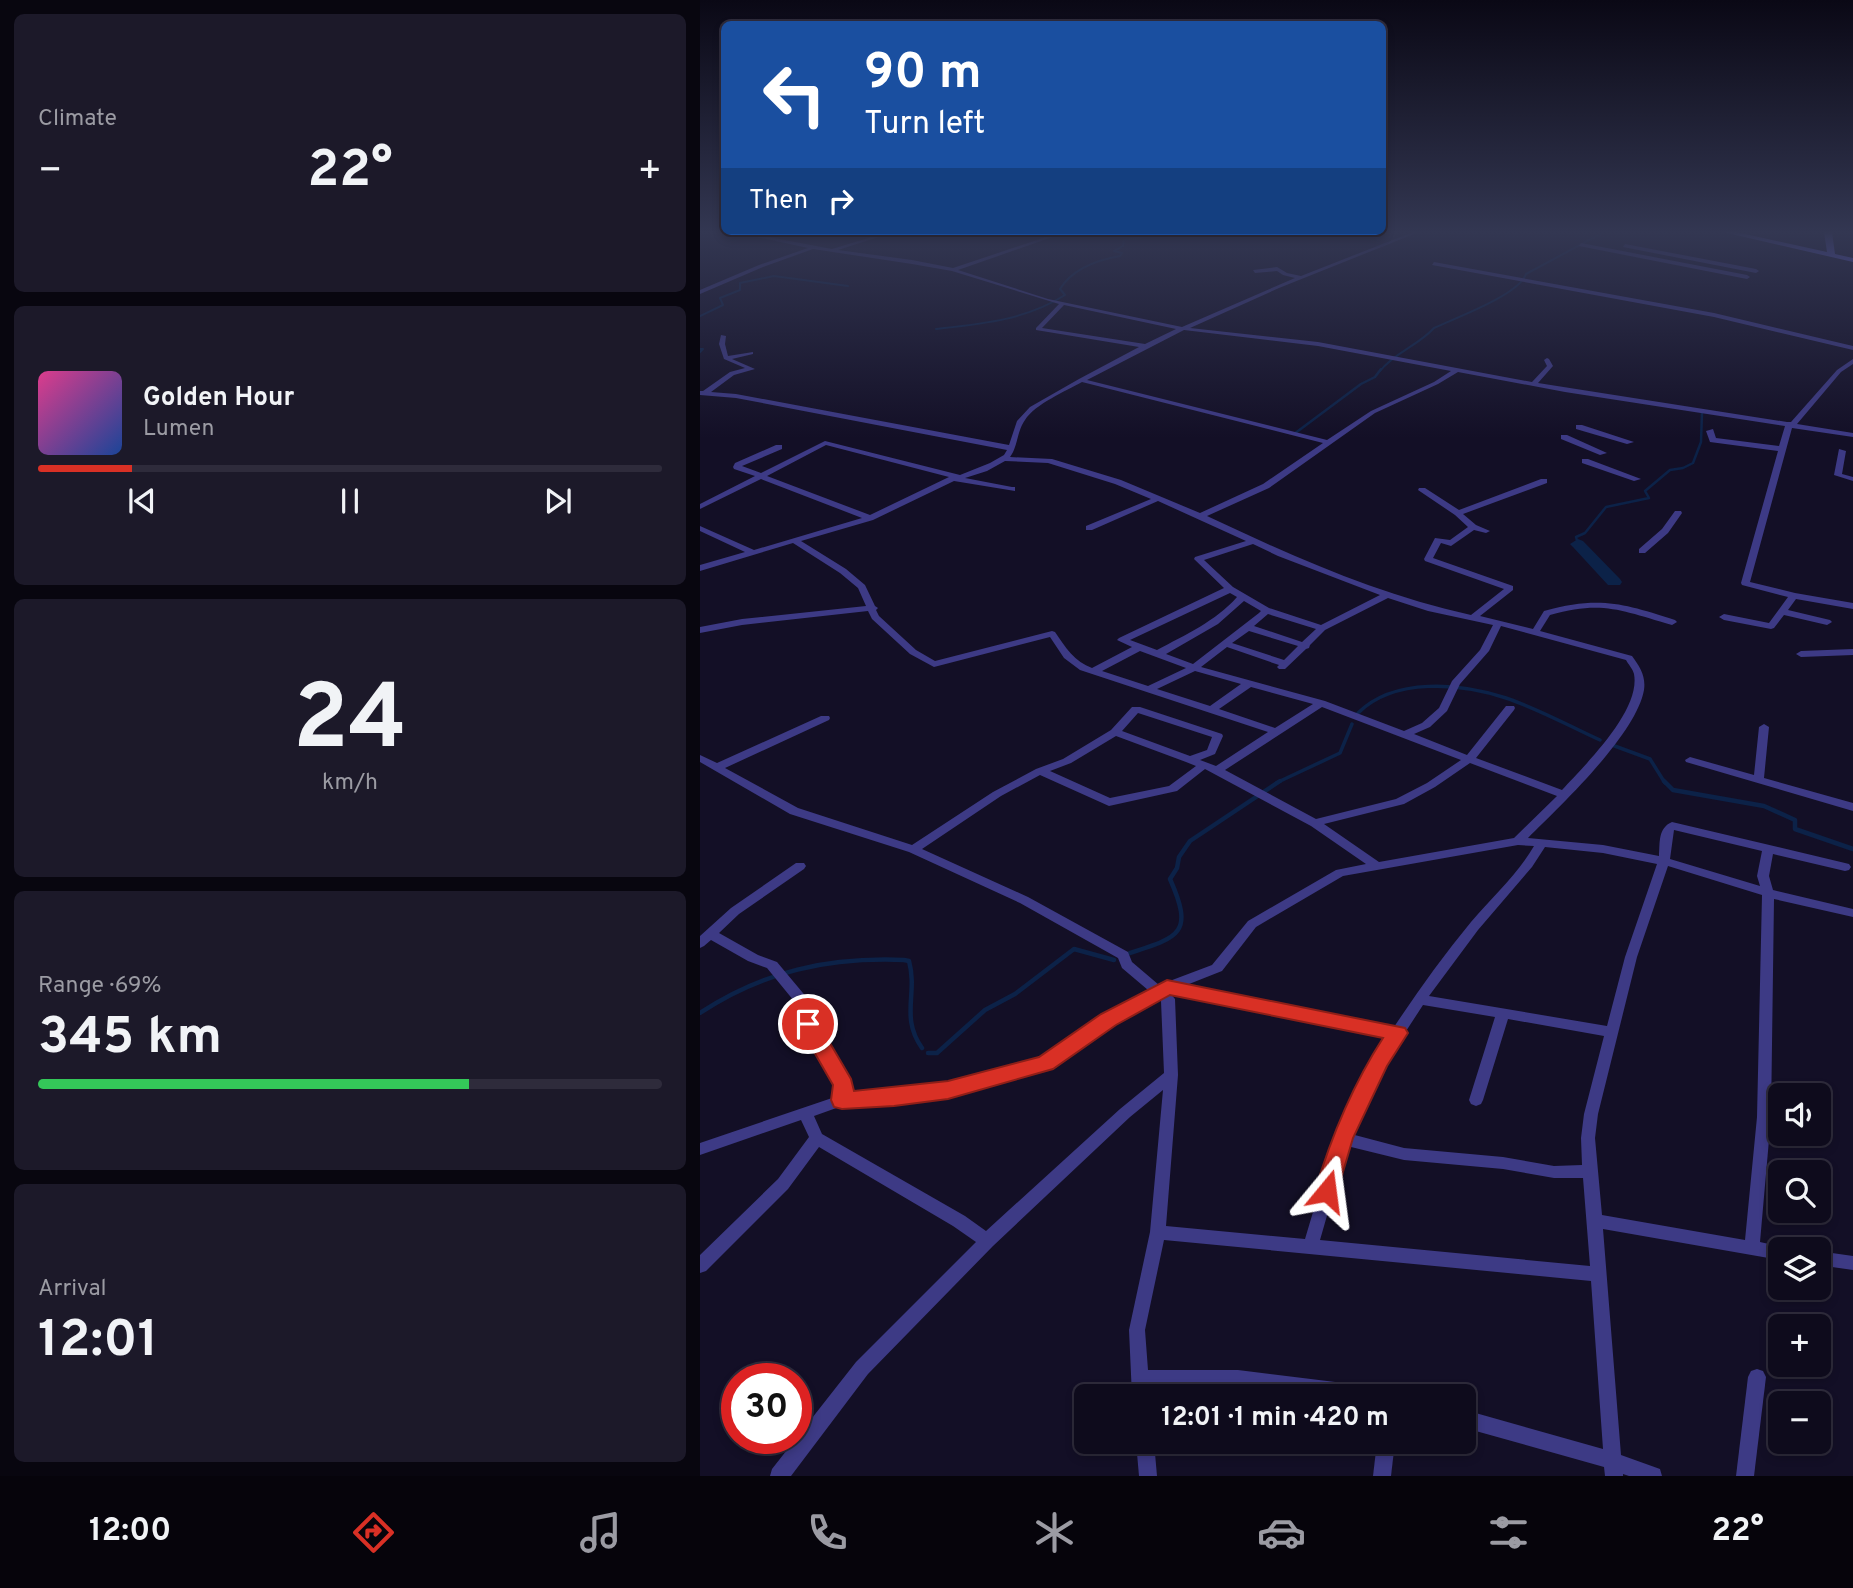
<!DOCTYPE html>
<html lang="en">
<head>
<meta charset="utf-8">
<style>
  :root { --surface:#0e0b1c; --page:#1c1929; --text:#f1f3f6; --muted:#9b9ba3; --line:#2e2b3b; --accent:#d93025 }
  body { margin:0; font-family:Overpass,sans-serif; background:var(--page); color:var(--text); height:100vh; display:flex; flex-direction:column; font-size:26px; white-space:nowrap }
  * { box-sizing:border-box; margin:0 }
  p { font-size:23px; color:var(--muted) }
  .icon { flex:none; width:38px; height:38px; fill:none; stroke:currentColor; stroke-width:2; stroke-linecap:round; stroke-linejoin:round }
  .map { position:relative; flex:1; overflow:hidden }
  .side { display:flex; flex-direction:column; gap:14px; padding:14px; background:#08060f; width:700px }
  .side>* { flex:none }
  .banner { position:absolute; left:21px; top:21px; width:665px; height:214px; border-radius:10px; box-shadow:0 4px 10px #0003,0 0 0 2px var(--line); background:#1a4fa0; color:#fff; overflow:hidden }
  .tools { position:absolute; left:1068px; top:1083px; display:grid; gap:14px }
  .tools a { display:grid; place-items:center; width:63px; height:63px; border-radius:10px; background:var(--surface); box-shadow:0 4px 10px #0003,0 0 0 2px var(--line); font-size:35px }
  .speed { position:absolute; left:21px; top:1363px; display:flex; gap:14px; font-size:35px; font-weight:700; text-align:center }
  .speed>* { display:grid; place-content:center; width:91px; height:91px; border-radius:50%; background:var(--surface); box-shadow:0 4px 10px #0003,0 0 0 2px var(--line); line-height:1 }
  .speed .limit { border:10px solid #d22; background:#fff; color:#111 }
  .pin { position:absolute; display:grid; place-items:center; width:60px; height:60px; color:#fff; margin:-30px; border:4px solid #fff; border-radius:50%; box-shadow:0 2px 7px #0007 }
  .me { position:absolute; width:77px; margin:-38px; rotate:16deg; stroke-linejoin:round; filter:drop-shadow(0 0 5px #0008) }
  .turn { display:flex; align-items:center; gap:24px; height:147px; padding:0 28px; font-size:32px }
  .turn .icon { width:91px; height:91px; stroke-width:2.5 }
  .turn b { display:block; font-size:49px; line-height:60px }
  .then { display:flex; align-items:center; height:66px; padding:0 28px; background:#0003; gap:14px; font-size:26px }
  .big { font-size:52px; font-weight:700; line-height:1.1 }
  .side .card { flex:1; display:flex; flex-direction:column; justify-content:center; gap:10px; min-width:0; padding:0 24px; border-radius:10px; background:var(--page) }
  .side .dial { align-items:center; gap:0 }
  .dial b { font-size:91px; line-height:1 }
  .song { display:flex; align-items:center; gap:21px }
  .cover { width:84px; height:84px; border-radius:10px; background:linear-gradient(135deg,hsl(330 70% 55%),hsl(220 70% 35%)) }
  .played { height:7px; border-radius:4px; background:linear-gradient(90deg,var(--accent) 15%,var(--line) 15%) }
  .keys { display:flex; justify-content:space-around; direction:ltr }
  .heat { display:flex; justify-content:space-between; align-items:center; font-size:38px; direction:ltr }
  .charge { height:10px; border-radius:5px; background:linear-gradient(90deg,#34c759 69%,var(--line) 0) }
  .trip { position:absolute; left:374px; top:1384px; width:402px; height:70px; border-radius:10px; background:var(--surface); box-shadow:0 4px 10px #0003,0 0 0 2px var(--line); font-weight:700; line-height:70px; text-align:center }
  .dock { display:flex; height:112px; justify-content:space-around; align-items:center; background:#06040b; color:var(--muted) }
  .dock .icon { width:49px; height:49px }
  .dock .current { color:var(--accent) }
  .dock b { font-size:32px; color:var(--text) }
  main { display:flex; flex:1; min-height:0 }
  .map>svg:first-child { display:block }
</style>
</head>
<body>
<main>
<section class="side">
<div class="card"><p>Climate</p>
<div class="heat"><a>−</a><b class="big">22°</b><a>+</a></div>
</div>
<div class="card">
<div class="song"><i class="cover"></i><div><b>Golden Hour</b><p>Lumen</p></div></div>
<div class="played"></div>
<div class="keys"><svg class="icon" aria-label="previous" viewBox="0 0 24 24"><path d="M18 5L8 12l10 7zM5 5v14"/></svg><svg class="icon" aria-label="pause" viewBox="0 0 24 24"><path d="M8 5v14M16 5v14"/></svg><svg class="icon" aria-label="next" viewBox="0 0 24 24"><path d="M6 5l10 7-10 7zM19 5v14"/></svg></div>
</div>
<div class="card dial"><b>24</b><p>km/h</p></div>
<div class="card"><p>Range · 69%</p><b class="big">345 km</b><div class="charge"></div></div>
<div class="card"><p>Arrival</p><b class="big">12:01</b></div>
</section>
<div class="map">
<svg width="1153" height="1476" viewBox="0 0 1153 1476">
  <rect width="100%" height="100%" fill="#130f26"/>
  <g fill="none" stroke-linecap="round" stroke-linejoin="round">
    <g stroke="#0c2248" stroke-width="2">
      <path d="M0 316 23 305 20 298 40 290V283L74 276 148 286"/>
      <path d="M236 329C281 324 326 320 365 295L360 289C373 268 397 260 420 256L422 253 414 251 423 246 424 240 443 237 442 232"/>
      <path d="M0 349H3L0 352"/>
      <path d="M680 371C694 353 719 345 734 328 755 318 819 295 826 274L904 232"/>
    </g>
    <g stroke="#0c2248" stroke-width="2.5">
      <path d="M594 434 661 384 675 377 681 369"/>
      <path d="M878 544 876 537 885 533 906 507 949 498 945 491 970 470 983 468 993 463 1001 442 1002 412"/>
    </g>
    <g stroke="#0c2248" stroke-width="3.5">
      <path d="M658 713C694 677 761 683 806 698 839 709 869 726 900 740"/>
      <path d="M912 745 950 759 965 783"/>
      <path d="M576 783 640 753 652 724"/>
    </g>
    <g stroke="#0c2248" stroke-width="4.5">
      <path d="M964 781 973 790 1064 806 1095 820V829L1153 849"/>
      <path d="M430 953C480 937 494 933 470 879L477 868 479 857 490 841 580 781"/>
      <path d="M0 1013C63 971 129 957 204 960L209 961C218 994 200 1017 222 1048"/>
      <path d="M228 1053H237L285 1010 315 994 374 949 414 960"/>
    </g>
    <path fill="#0c2248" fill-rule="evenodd" d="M878 539 883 541 920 579 922 582 920 585H908L873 547 870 544Z"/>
    <g fill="#3d3a85" fill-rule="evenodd">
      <path d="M34 232H42L132 249 188 232H194L138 250 212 260 253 268 361 232H367L258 270 348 299 482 327 595 278 583 275 577 271 555 273 553 270 577 267 587 273 601 276 713 232H719L579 288 490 328 618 342 832 382 847 366 844 360 847 358 849 359 853 366 838 383 1087 422H1091L1137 370 1153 359V364L1141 372 1097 424 1153 433V437L1092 428 1050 582 1095 593 1153 603V609L1096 599 1088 610 1130 620 1132 622 1127 625 1084 615 1074 628 1071 629 1024 620 1019 617 1024 614 1069 623 1088 597 1042 585 1041 583 1078 451 1010 442 1006 431 1013 429 1016 438 1079 446 1085 426 865 392 758 372 738 384 675 413 569 488 507 516C592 556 679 595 771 615L804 589 725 561 724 559 735 538 750 540 768 527 755 515 718 490 719 488H725L759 510 841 479H847V483L763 514 776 525 790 531 786 533 774 530 751 546 741 543 733 558 813 586V590L780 616 833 629 844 611C899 596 922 603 975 620L977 622 972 625C922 611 903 600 850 615L840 631 932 656C940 667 946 676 944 690 936 735 860 806 828 838L903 845 959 856C960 842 958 828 972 822L1145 863 1149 864 1151 867 1149 870 1145 871 1073 854 1069 876 1073 890 1153 909V917L1074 899 1071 1117 1060 1242 1086 1248V1250H1080V1260L903 1229 921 1455 960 1469 962 1476H929L923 1474V1476H905L904 1467 765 1428V1410L903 1449 891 1281 464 1240 445 1330 448 1370H538L676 1387 682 1390 685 1396H610L538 1388H449L450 1396H432L429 1330 450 1232 463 1090 430 1117 293 1246 168 1374 91 1476H70L72 1469 156 1362 276 1242 253 1226 119 1147 88 1189 6 1271 0 1273V1255L78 1179 109 1137 101 1120 0 1155V1143L135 1097 136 1085 102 1024 105 1017 103 1012 67 968 48 961 11 940 4 946 0 948V936L31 908 96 863H104L106 866 104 869 39 914 19 933 58 955 77 962 113 1005 119 1017 116 1024 150 1085V1094L194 1092 248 1084 342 1059 403 1015 448 990 422 968 418 958 320 903 209 852 90 814 0 762V755L17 763 121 716H129L130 718 129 720 25 768 98 808 212 845 293 792 336 769 363 759 411 730 432 707H440L522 734 523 736 515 754 500 760 516 766 568 732 380 670 364 658 350 637 234 667 210 654 172 619 168 611 42 625 0 633V627L42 619 166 606 158 588 140 573 93 543 0 571V565L45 552 0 531V526L54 550 162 518 61 479 0 509V504L55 476 34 469 33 467 35 463 76 445H82V449L42 466 61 473 125 441 260 475 290 463 304 455 307 450 36 398 0 395V391H3L30 372 45 368 24 359 19 344 21 335 26 336 25 344 28 356 53 352V354L32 359 55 369 34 375 11 392 36 394 309 445 317 421 330 407 379 379 439 347 336 330V328L359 304 252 271 212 264 113 249 63 267 0 294V290L59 265 108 248ZM364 305 476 329 445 344 342 328ZM484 330 618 346 751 371 734 382 671 411 627 440 387 380ZM382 382 623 443 563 484 500 513 421 480 352 459 310 457C318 446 317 431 325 420 335 404 366 391 382 382ZM126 445 249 477 170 515 67 476ZM305 461 348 463 415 484 451 499 386 526V530H392L458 501 546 541 495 557 494 559 524 588 419 638 417 640 432 647 392 668C375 662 365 647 355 632L352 631 235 661 216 650 179 616 176 610 178 608 175 606 165 585 146 569 101 541 173 520 254 481 315 491V487H312L265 478 287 471ZM553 544 578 556 680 595 621 625 569 608 533 587 504 560ZM530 593 537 597C516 621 485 635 457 650L430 640ZM688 598 728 611 793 625 780 650 752 681 739 708 722 723 704 731 625 701 501 667 527 647 579 665 577 667 579 669H585L606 649 609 648 610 645 625 630ZM544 601 561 611 559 613 493 664 466 654 518 624ZM568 614 616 629 602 642 554 626ZM801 626 926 660C928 664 933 669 934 674 941 711 885 765 862 790L776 758 814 710 815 708 814 706H806L767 755 714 734 730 727 747 711 760 684 789 651ZM549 631 598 646 584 660 532 643ZM440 651 486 668 448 686 402 671ZM495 671 541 684 510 706 457 689ZM551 687 613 704 575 728 519 709ZM622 707 761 760 727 783 696 799 616 819 525 770ZM438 713 512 737 507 750 490 756 422 731ZM416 736 486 762 496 766 469 786 410 798 350 771 371 763ZM770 763 857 796 814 838 679 862 624 824 704 804 735 787ZM505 769 611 826 666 864 636 870 548 921 512 965 459 985 432 962 428 952 328 897 222 849 301 796 340 775 409 806 477 791ZM974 830 1062 851 1057 876 1060 886 970 859ZM818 845 834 846C817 875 792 897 771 922 743 956 718 991 694 1027L484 986 522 971 556 927 643 876ZM845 847 903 853 957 864 925 957 907 1026 729 996 778 930 832 867ZM968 866 1062 895 1057 1117 1045 1240 902 1215 895 1138 898 1114 937 957ZM469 992 687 1036 671 1062 635 1138 605 1239 466 1226 478 1075 475 999ZM457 997 461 1001 464 1073 420 1109 286 1231 265 1216 122 1134 114 1116 142 1106 194 1104 248 1096 351 1067 413 1023ZM723 1005 795 1017 769 1100 771 1104 776 1106 781 1104 783 1100 808 1019 904 1036 884 1114 881 1138 882 1165 854 1166 803 1157 704 1148 651 1134 684 1065ZM647 1146 704 1160 803 1169 854 1178H883L890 1266 620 1240Z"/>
      <path d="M881 243 1047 275 1050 277 1047 279 879 246Z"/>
      <path d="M925 244 1056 269 1059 271 1056 273 923 247Z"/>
      <path d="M734 262 1014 313 1153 346V350L1014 317 732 265Z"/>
      <path d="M876 425H882L934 442 927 444 876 429Z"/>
      <path d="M861 435H867L907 453 900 455 861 439Z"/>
      <path d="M1139 449 1146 451 1142 474 1153 477V481L1134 475Z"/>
      <path d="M882 459H888L941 479 934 481 882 463Z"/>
      <path d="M975 511H981L982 513 968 533 945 553H939V549L962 529Z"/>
      <path d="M1153 649V655L1101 657 1096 654 1101 651Z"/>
      <path d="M1064 724 1069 727 1064 778 1153 803V811L986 762 985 760 990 757 1054 775 1059 727Z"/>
      <path d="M1118 1251 1153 1256V1270L1118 1265Z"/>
      <path d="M1057 1369 1063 1371 1066 1377 1054 1476H1036L1048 1377 1051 1371Z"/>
      <path d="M436 1442H454L457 1476H439Z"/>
      <path d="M677 1442H695L691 1476H673Z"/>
    </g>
    <path fill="#6f6bff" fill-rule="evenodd" d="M1023 232H1036L1127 252 1124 232H1132L1135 254 1153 258V262Z"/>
  </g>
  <linearGradient id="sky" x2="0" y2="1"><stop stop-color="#0a0815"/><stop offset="0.53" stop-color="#333752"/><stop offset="1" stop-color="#333752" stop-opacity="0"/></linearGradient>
  <rect width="1153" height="438" fill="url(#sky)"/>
  <path fill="#d93025" stroke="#8d1f18" stroke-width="2" d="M467 980 705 1028 708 1033 687 1066 653 1138 635 1199 627 1201 618 1199 615 1191C631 1137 652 1086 683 1038L470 995 416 1025 353 1069 248 1099 194 1106 142 1109 134 1107 131 1100 133 1085 98 1024 101 1019 108 1017 116 1019 151 1079 154 1091 248 1081 339 1057 401 1014Z"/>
</svg>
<div class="tools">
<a><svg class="icon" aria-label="sound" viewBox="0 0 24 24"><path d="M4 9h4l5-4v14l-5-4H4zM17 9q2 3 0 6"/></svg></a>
<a><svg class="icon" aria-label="search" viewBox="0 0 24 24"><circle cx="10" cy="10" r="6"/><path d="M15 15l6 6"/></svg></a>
<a><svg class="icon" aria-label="layers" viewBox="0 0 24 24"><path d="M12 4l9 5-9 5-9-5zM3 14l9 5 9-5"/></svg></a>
<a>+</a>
<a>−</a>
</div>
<div class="speed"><div class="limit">30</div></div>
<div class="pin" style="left:108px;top:1024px;background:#d93025"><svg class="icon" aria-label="arrive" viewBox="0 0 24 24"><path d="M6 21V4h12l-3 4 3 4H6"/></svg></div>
<svg class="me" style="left:627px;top:1191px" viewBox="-20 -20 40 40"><path d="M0-17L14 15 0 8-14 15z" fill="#d93025" stroke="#fff" stroke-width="4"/></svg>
<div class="trip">12:01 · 1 min · 420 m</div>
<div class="banner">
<div class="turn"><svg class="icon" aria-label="left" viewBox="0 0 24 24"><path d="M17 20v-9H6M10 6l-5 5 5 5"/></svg><div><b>90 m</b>Turn left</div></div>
<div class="then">Then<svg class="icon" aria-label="right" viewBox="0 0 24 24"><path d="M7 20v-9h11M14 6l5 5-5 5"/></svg></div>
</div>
</div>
</main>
<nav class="dock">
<b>12:00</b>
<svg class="icon current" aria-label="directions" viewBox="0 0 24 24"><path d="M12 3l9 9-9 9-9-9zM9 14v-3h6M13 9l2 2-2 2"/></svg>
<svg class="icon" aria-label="music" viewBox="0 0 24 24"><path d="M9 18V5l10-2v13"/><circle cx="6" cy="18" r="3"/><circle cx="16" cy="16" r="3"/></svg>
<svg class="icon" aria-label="phone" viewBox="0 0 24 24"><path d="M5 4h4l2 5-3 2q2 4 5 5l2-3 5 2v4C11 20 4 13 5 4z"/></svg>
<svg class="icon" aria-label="climate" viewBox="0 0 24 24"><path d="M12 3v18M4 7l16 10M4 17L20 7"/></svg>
<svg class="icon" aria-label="car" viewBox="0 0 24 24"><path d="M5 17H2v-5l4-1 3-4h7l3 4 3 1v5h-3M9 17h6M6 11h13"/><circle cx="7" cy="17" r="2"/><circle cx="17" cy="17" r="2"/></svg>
<svg class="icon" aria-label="filters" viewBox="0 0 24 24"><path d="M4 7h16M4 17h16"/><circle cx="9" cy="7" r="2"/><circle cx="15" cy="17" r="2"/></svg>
<b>22°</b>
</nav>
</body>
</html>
